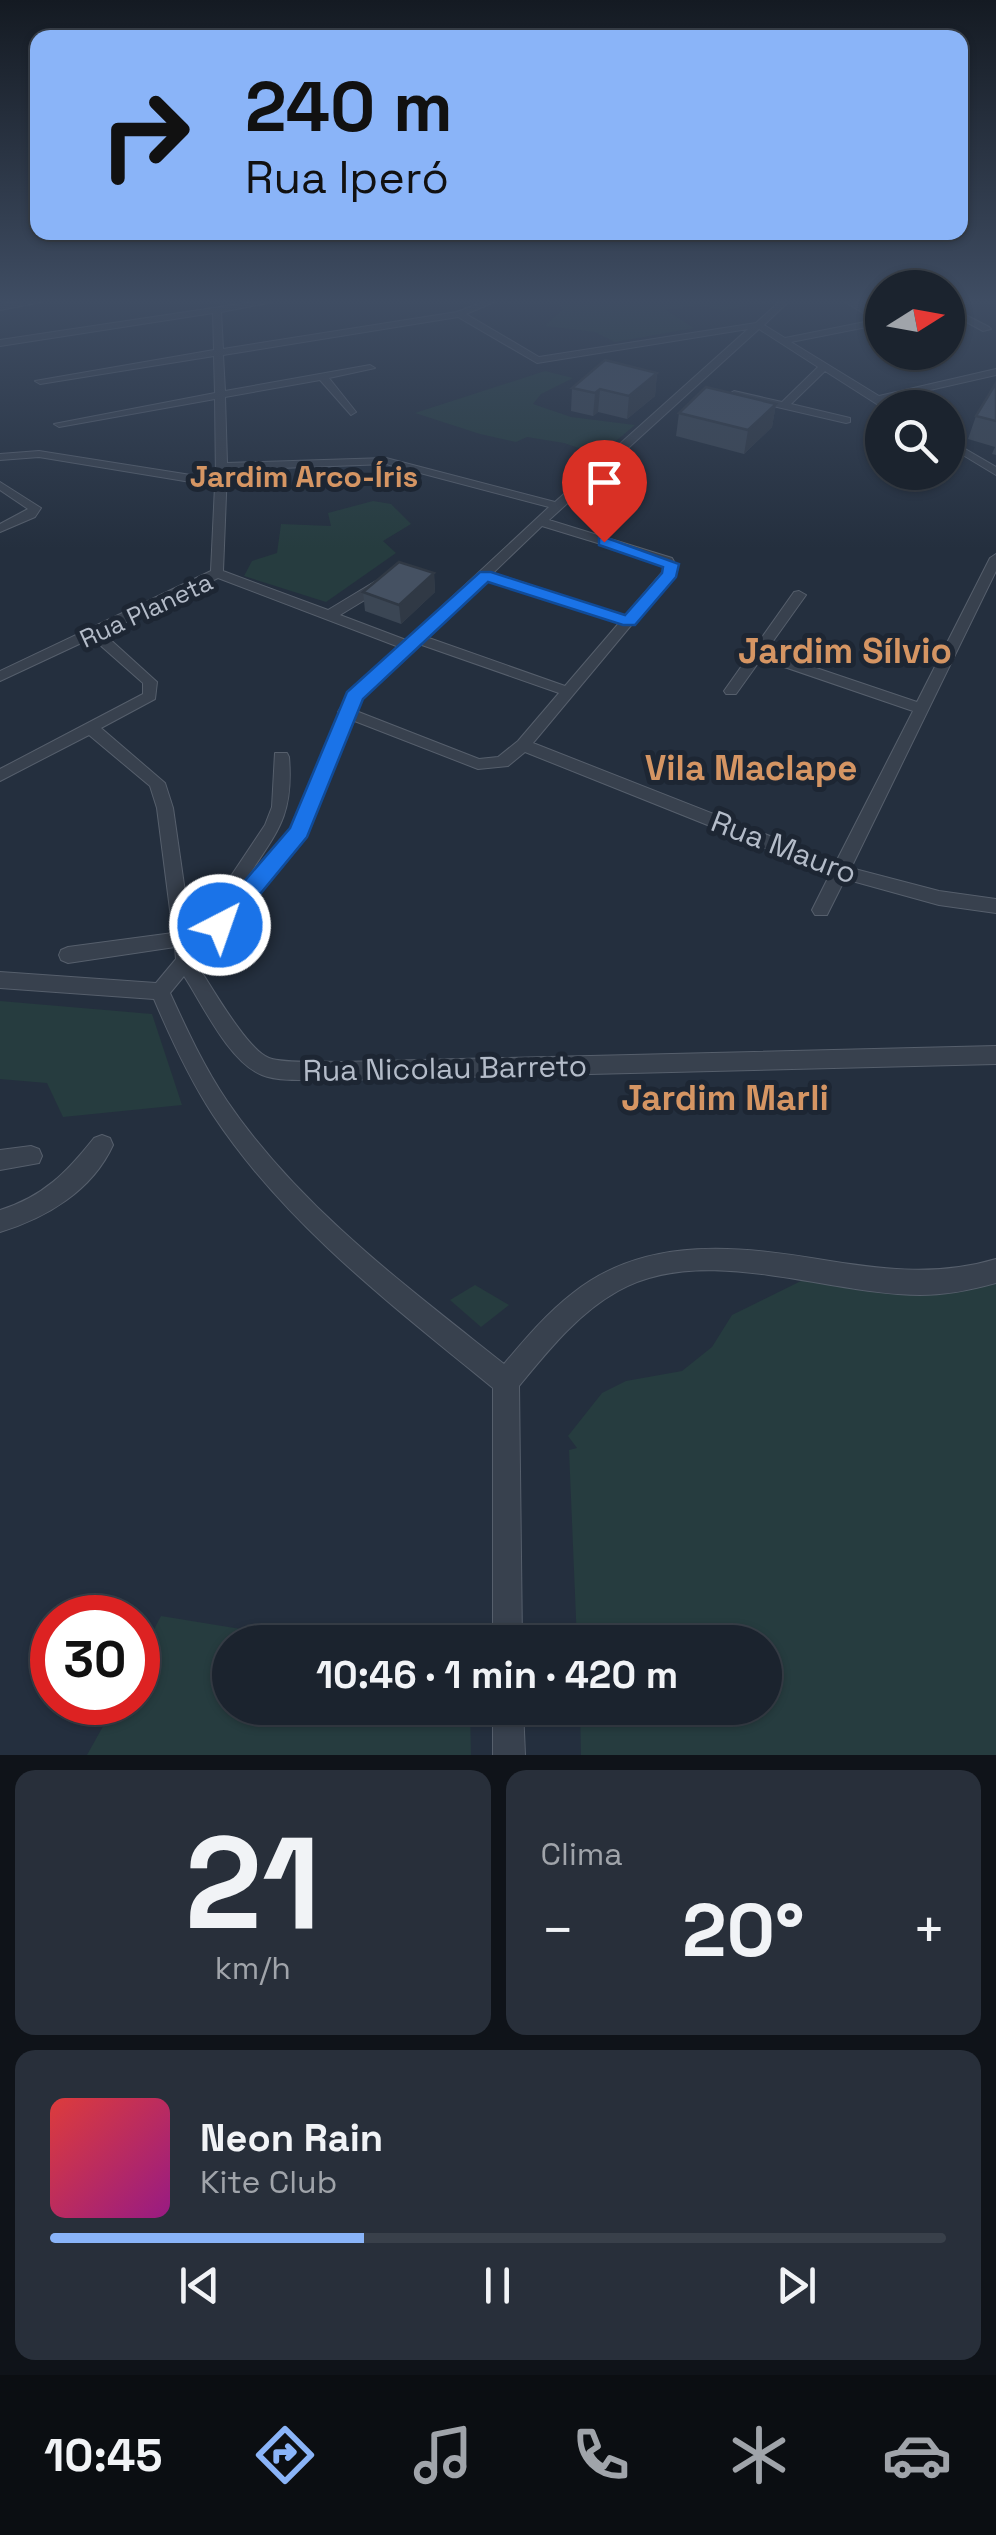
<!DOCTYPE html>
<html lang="pt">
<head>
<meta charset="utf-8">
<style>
  :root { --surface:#1b232e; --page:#282f3a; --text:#f1f3f6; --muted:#a0a4aa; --line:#39404a; --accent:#8ab4f8 }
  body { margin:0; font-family:"Space Grotesk",sans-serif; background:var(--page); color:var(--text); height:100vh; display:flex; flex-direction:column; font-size:38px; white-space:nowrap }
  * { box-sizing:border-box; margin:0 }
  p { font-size:32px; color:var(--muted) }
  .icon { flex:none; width:55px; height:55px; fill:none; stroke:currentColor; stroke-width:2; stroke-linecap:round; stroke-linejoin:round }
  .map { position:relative; height:1755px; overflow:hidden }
  .side { display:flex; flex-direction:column; gap:15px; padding:15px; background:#0f1319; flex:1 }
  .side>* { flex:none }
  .banner { position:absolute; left:30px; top:30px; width:938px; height:210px; border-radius:20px; box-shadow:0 2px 8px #0004,0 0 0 2px var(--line); background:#8ab4f8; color:#111; overflow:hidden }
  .needle { width:65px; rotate:79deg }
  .controls { position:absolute; left:865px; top:270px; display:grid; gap:20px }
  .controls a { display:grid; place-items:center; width:100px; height:100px; border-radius:50%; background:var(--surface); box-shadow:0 2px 8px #0004,0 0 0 2px var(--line); font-size:50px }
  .speed { position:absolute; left:30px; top:1595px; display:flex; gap:20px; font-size:50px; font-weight:700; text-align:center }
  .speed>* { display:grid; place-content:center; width:130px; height:130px; border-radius:50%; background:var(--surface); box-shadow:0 2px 8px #0004,0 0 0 2px var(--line); line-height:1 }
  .speed .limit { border:15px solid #d22; background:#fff; color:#111 }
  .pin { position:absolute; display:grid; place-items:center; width:85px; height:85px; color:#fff; margin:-102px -42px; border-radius:50% 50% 50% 0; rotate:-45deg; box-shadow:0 0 10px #0007 }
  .pin .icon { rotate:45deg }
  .me { position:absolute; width:110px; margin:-55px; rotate:41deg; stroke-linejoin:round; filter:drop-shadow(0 0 8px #0008) }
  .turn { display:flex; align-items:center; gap:35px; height:210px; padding:0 50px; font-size:45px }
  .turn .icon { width:130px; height:130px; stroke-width:2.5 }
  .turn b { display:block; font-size:70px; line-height:85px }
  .big { font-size:75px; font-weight:800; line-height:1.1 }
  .side .tile { flex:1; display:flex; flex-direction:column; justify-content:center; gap:15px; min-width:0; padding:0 35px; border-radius:20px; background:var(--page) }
  .side .dial { align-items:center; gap:0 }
  .dial b { font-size:130px; line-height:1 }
  .song { display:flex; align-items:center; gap:30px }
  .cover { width:120px; height:120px; border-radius:15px; background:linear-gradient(135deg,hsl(0 70% 55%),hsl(310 70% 35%)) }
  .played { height:10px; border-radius:5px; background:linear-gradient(90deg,var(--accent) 35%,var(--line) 35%) }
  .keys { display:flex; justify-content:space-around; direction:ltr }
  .heat { display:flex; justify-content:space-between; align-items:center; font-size:55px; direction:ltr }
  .side .tiles { flex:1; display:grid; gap:15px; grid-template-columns:1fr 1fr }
  .tile:last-child { grid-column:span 2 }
  .trip { position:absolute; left:212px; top:1625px; width:570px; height:100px; border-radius:50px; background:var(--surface); box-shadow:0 2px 8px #0004,0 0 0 2px var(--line); font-weight:800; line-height:100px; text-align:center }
  .tabs { display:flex; height:160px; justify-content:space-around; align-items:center; background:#0b0e12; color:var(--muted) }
  .tabs .icon { width:70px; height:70px }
  .tabs .current { color:var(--accent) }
  .tabs b { font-size:45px; color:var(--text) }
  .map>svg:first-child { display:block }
</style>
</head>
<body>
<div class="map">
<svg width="996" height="1755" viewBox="0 0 996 1755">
  <rect width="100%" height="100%" fill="#242f3e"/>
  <g fill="#263c3f">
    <path d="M552 302H750L755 303 724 311 699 305 666 310 694 328 615 342 595 332 545 326 563 309Z"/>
    <path d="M545 371 573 378 541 394 533 404 571 417 635 425 599 455 564 443 527 437 516 442 480 434 415 413Z"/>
    <path d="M373 501 391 504 411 524 383 541 396 553 326 602 244 576 252 561 277 553 281 524 331 526 328 513Z"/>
    <path d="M0 1001 152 1014 182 1105 63 1117 47 1083 0 1079Z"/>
    <path d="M840 1278 996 1279V1755H581L580 1708H765V1642H577L569 1450 577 1448 568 1436 602 1393 626 1381 682 1371 712 1347 732 1315 801 1281Z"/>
    <path d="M475 1285 509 1305 481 1327 450 1300Z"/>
    <path d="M161 1616 320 1642H230V1708H470L471 1755H87L116 1703 138 1702V1660Z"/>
  </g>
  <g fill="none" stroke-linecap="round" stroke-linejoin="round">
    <g stroke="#565f6c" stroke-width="2">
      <g id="minor">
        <path d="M19 302H42L0 310V304Z"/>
        <path d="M253 302H273L221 312 223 349 457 312 483 302H494L466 314 539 357 756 323 779 302H788L764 325 785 338 875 320 845 302H855L882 317V324L791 342 879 396 996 369V375L886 400 896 408H883L825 371 791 404 850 418V422L846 423 730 396 729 394 734 391 782 402 818 367 759 329 549 520 672 558 678 569 533 743 836 862 913 711 761 659 736 694H726L724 691 794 592 799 591 806 595 766 651 917 702 990 558 996 554V571L851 868 939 891 996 899V913L939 905 845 879 827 915H815L812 910 830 874 525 752 508 766 478 769 352 720 305 835 196 963C210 984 247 1050 269 1058 286 1064 322 1061 341 1062L996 1046V1064L341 1080C320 1079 281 1083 262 1075 229 1062 203 1005 184 976L170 993C187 1030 204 1067 227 1101 299 1207 406 1286 504 1364 525 1339 547 1313 573 1293 647 1234 743 1246 830 1261 887 1270 939 1276 996 1259V1283C971 1290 947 1295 920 1295 829 1295 703 1242 618 1291 577 1314 548 1351 519 1386L522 1642H493V1388C393 1306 285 1224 213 1115 189 1078 171 1039 154 999L0 988V972L156 983 176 959 175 947 68 963 61 960 59 955 61 950 68 947 173 933 157 808 150 786 89 735 0 781V769L143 694V683L92 638 0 681V671L211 571 215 486 39 457 0 460V454L39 451 216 479 215 399 59 427 54 424 215 393 214 356 40 384 35 381 214 350 213 313 0 346V340ZM458 317 537 363 748 329 555 502 386 458 227 463 225 397 320 380 351 415 356 412 329 378 375 368 370 365 225 391 223 355ZM386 464 549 507 406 640 340 615 386 587V581H376L328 610 223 571 227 470ZM542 526 663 563 665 569 625 616 493 573ZM218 578 399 647 349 694 338 712 339 715 292 828 245 881C276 833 294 818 289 757L287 753H275L272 807 265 825 223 888 213 917 192 941 173 808 165 783 101 728 155 699 157 682 103 633ZM486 580 619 623 565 686 426 637ZM419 644 559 693 518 741 498 757 479 759 356 711 361 699Z"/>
        <path d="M948 306 989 327 991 329 983 331 948 312Z"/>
        <path d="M948 439 996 467V475L948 446Z"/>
        <path d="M0 482 41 508 35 517 0 532V524L28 509 0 490Z"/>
        <path d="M102 1135 110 1138 113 1145C92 1191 46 1218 0 1232V1210C43 1197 67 1172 94 1138Z"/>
        <path d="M31 1146 39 1149 42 1156 39 1163 0 1170V1150Z"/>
        <path d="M493 1708H523L525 1755H493Z"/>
      </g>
    </g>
    <use href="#minor" fill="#38414e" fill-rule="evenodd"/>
  </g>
  <g fill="#3b4654">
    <path d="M657 373 655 396 627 419 598 412 593 416 571 411 572 388Z"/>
    <path d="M996 383V455L992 454 995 447 968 439 976 416Z"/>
    <path d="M776 404 772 427 744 454 676 436 679 413Z"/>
    <path d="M434 573 435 592 401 624 365 611 363 592Z"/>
  </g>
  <g fill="#303945">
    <path d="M657 373 655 396 627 419 629 396Z"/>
    <path d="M600 389 598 412 593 416 595 393Z"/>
    <path d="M776 404 772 427 744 454 748 430Z"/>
    <path d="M434 573 435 592 401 624 399 605Z"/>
  </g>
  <g fill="#455162" stroke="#303945" stroke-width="2.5">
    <path d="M605 360 657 373 629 396 600 389 595 393 572 388Z"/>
    <path d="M996 383V421L976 416Z"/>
    <path d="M706 387 776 404 748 430 679 413Z"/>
    <path d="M399 562 434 573 399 605 363 592Z"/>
  </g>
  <linearGradient id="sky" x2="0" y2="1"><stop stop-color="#141a22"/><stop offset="0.55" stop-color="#3f4d63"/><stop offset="1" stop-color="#3f4d63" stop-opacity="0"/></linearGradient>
  <rect width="996" height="548" fill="url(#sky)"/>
  <path fill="#1a73e8" stroke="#114b97" stroke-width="2.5" d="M604 537 679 564 676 577 635 625H623L488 582 363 699 307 837 229 932H212L209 925 212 919 290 828 347 692 480 572H491L625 615 662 573 663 567 599 545V538Z"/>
  <g text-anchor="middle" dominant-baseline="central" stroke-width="10" stroke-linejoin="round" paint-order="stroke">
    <g font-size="25" fill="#b4bcc9" stroke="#1d2633">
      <text transform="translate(146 610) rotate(-25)">Rua Planeta</text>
    </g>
    <g font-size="30" font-weight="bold" fill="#d59563" stroke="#1d2633">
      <text x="304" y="476">Jardim Arco-Íris</text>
    </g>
    <g font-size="30" fill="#b4bcc9" stroke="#1d2633">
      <text transform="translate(784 847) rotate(21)">Rua Mauro</text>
      <text transform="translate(445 1068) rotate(-1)">Rua Nicolau Barreto</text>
    </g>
    <g font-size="35" font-weight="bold" fill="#d59563" stroke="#1d2633">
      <text x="845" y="651">Jardim Sílvio</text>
      <text x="751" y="768">Vila Maclape</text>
      <text x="725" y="1098">Jardim Marli</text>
    </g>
  </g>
</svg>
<div class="controls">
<a><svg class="needle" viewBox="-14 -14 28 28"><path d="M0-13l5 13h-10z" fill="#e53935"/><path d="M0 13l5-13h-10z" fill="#a0a4aa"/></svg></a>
<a><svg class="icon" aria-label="search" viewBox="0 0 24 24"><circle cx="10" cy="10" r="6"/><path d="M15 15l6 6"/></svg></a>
</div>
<div class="speed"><div class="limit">30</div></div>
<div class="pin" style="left:604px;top:542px;background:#d93025"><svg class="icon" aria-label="arrive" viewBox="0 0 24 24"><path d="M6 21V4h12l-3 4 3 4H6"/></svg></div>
<svg class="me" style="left:220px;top:925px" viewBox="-20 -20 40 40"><circle r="17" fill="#1a73e8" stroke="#fff" stroke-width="3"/><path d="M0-11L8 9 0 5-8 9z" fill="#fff"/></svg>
<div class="trip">10:46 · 1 min · 420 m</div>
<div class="banner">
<div class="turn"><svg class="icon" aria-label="right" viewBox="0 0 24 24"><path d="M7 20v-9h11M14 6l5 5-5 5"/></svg><div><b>240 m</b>Rua Iperó</div></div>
</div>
</div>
<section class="side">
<div class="tiles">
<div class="tile dial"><b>21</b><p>km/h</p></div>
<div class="tile"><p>Clima</p>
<div class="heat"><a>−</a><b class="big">20°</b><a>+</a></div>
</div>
<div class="tile">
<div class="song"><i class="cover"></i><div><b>Neon Rain</b><p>Kite Club</p></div></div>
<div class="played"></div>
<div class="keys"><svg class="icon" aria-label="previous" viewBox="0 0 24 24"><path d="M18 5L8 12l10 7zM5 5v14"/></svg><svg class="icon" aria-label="pause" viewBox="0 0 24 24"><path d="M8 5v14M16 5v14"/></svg><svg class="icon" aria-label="next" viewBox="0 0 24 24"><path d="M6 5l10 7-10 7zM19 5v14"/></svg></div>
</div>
</div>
</section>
<nav class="tabs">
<b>10:45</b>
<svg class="icon current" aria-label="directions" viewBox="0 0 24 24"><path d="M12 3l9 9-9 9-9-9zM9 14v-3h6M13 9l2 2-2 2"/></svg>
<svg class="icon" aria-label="music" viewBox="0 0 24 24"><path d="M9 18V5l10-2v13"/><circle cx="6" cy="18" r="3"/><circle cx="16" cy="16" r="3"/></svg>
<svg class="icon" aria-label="phone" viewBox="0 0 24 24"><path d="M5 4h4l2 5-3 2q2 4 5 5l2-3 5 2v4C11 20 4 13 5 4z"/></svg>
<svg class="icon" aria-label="climate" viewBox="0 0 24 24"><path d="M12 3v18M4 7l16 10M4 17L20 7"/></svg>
<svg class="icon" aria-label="car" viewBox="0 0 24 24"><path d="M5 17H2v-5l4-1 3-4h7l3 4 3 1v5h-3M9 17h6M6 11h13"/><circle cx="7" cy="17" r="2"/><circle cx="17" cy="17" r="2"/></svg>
</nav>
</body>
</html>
